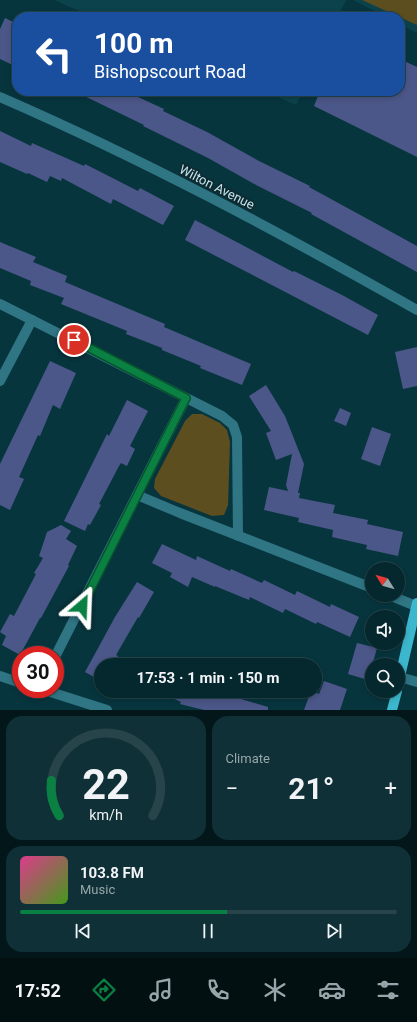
<!DOCTYPE html>
<html lang="en">
<head>
<meta charset="utf-8">
<style>
  :root { --surface:#05282e; --page:#0e3036; --text:#f1f3f6; --muted:#97a6aa; --line:#26444a; --accent:#0b8043 }
  body { margin:0; font-family:Roboto,sans-serif; background:var(--page); color:var(--text); height:100vh; display:flex; flex-direction:column; font-size:15px; white-space:nowrap }
  * { box-sizing:border-box; margin:0 }
  p { font-size:13px; color:var(--muted) }
  .icon { flex:none; width:22px; height:22px; fill:none; stroke:currentColor; stroke-width:2; stroke-linecap:round; stroke-linejoin:round }
  .map { position:relative; height:710px; overflow:hidden }
  .panel { display:flex; flex-direction:column; gap:6px; padding:6px; background:#031619; flex:1 }
  .panel>* { flex:none }
  .hud { position:absolute; left:12px; top:12px; width:393px; height:84px; border-radius:16px; box-shadow:0 2px 6px #0003,0 0 0 1px var(--line); background:#1a4fa0; color:#fff; overflow:hidden }
  .needle { width:26px; rotate:307deg }
  .buttons { position:absolute; left:365px; top:562px; display:grid; gap:8px }
  .buttons a { display:grid; place-items:center; width:40px; height:40px; border-radius:50%; background:var(--surface); box-shadow:0 2px 6px #0003,0 0 0 1px var(--line); font-size:20px }
  .speed { position:absolute; left:12px; top:646px; display:flex; gap:8px; font-size:20px; font-weight:700; text-align:center }
  .speed>* { display:grid; place-content:center; width:52px; height:52px; border-radius:50%; background:var(--surface); box-shadow:0 2px 6px #0003,0 0 0 1px var(--line); line-height:1 }
  .speed .limit { border:6px solid #d22; background:#fff; color:#111 }
  .pin { position:absolute; display:grid; place-items:center; width:34px; height:34px; color:#fff; margin:-17px; border:2px solid #fff; border-radius:50%; box-shadow:0 1px 4px #0007 }
  .me { position:absolute; width:44px; margin:-22px; rotate:26deg; stroke-linejoin:round; filter:drop-shadow(0 0 3px #0008) }
  .turn { display:flex; align-items:center; gap:14px; height:84px; padding:0 16px; font-size:18px }
  .turn .icon { width:52px; height:52px; stroke-width:2.5 }
  .turn b { display:block; font-size:28px; line-height:34px }
  .big { font-size:30px; font-weight:700; line-height:1.1 }
  .panel .widget { flex:1; display:flex; flex-direction:column; justify-content:center; gap:6px; min-width:0; padding:0 14px; border-radius:16px; background:var(--page) }
  .panel .dial { align-items:center; gap:0 }
  .dial svg { height:104px; overflow:visible; fill:none; stroke:var(--line); stroke-width:7; stroke-linecap:round; text-anchor:middle }
  .dial text { fill:var(--text); stroke:none }
  .song { display:flex; align-items:center; gap:12px }
  .cover { width:48px; height:48px; border-radius:6px; background:linear-gradient(135deg,hsl(330 70% 55%),hsl(100 70% 35%)) }
  .played { height:4px; border-radius:2px; background:linear-gradient(90deg,var(--accent) 55%,var(--line) 55%) }
  .keys { display:flex; justify-content:space-around; direction:ltr }
  .heat { display:flex; justify-content:space-between; align-items:center; font-size:22px; direction:ltr }
  .panel .tiles { flex:1; display:grid; gap:6px; grid-template-columns:1fr 1fr }
  .widget:last-child { grid-column:span 2 }
  .trip { position:absolute; left:94px; top:658px; width:228px; height:40px; border-radius:20px; background:var(--surface); box-shadow:0 2px 6px #0003,0 0 0 1px var(--line); font-weight:700; line-height:40px; text-align:center }
  .menu { display:flex; height:64px; justify-content:space-around; align-items:center; background:#021012; color:var(--muted) }
  .menu .icon { width:28px; height:28px }
  .menu .on { color:var(--accent) }
  .menu b { font-size:18px; color:var(--text) }
  .map>svg:first-child { display:block }
</style>
</head>
<body>
<div class="map">
<svg width="417" height="710" viewBox="0 0 417 710">
  <rect width="100%" height="100%" fill="#07353e"/>
  <g fill="#0c424c">
    <path d="M54 0H346L338 17H93Z"/>
    <path d="M353 0H417V33L400 25V17H386Z"/>
    <path d="M264 91H303L296 105Z"/>
  </g>
  <g fill="#5c4e1e">
    <path d="M362 0H417V25Z"/>
    <path d="M192 414H202L220 423 227 430 230 442 228 505 224 515 212 516 161 496 154 488 155 479 185 421Z"/>
  </g>
  <g fill="#4c5789">
    <path d="M5 18 17 24V67L0 59V29Z"/>
    <path d="M400 59 417 67V157L314 106 320 91 334 97 336 91H400Z"/>
    <path d="M74 91H125L164 109 163 111 207 132 259 161 310 186 309 187 417 246V272L311 214 312 213 258 186 208 158 143 126 144 125Z"/>
    <path d="M0 131 31 146 32 143 84 166 85 164 138 191 140 188 174 206 163 225 113 199 111 204 62 178 61 181 50 176 47 182 28 173 27 174 0 162Z"/>
    <path d="M195 220 293 272 294 271 342 295 378 315 368 335 185 240Z"/>
    <path d="M0 242 36 257 33 262 67 276 65 282 165 324 164 327 251 364 242 385 200 368 201 366 162 350V348L126 334 127 331 61 304 64 298 30 285 31 281 0 268Z"/>
    <path d="M417 347V386L403 389 395 352Z"/>
    <path d="M50 361 76 373 60 409 53 405 40 436 38 435 19 477 24 479 10 510 0 505V464Z"/>
    <path d="M266 385 285 416 304 464 298 493H300L299 498 335 505 333 513 368 520 367 524 403 532 398 556 366 549 367 545 332 537 333 530 298 522 299 518 264 510 269 487 288 491 286 485 292 454 276 460 266 433 271 431 249 396Z"/>
    <path d="M127 400 148 411 130 446 135 449 127 466 121 463 119 466 99 504 101 505 90 525 88 524 85 531 64 521 107 434 109 436Z"/>
    <path d="M340 408 351 413 346 426 334 421Z"/>
    <path d="M372 427 391 434 380 466 361 459Z"/>
    <path d="M61 525 71 531 66 539 77 546 68 565 69 566 41 618H40L20 655 2 645 6 636 0 632 10 614 14 616 36 574 34 573 43 558 39 556 47 532Z"/>
    <path d="M162 544 196 560 197 556 230 571 231 569 262 583 264 580 295 595 297 591 330 607 331 604 359 617 350 637 317 622 316 624 285 609 283 613 250 597 249 600 215 586V587L192 577 188 587 170 577 172 573 152 563Z"/>
    <path d="M137 582 154 592 139 618 138 617 116 655 118 656 113 665H101V681L85 672 115 617Z"/>
    <path d="M357 643 377 648 368 680 348 674Z"/>
    <path d="M324 681 347 689 340 710H304L311 691 319 694Z"/>
    <path d="M157 691H215L268 707V710H204L180 704 181 702Z"/>
  </g>
  <g fill="none" stroke-linecap="round" stroke-linejoin="round">
    <g stroke="#2f7584" stroke-width="10">
      <path d="M0 97C143 159 281 233 417 310"/>
      <path d="M0 304 222 416 233 425 237 437 238 536"/>
      <path d="M0 381 32 320"/>
      <path d="M137 495 180 513 372 588"/>
      <path d="M389 595 416 606"/>
      <path d="M55 657 186 398"/>
      <path d="M0 676 21 683"/>
      <path d="M400 677 417 682"/>
      <path d="M41 689 107 710"/>
    </g>
    <g stroke="#3cb7ce" stroke-width="10">
      <path d="M398 685 417 603"/>
      <path d="M392 710 397 691"/>
    </g>
  </g>
  <g fill="none" stroke-linecap="round" stroke-linejoin="round">
    <g stroke="#07532c" stroke-width="10">
      <path id="route" d="M74 340 186 398 82 606"/>
    </g>
    <use href="#route" stroke="#0b8043" stroke-width="7"/>
  </g>
  <g text-anchor="middle" dominant-baseline="central" stroke-width="3.5" stroke-linejoin="round" paint-order="stroke">
    <g font-size="13" fill="#c0e5ee" stroke="#10292f">
      <text transform="translate(217 187) rotate(27)">Wilton Avenue</text>
    </g>
  </g>
</svg>
<div class="buttons">
<a><svg class="needle" viewBox="-14 -14 28 28"><path d="M0-13l5 13h-10z" fill="#e53935"/><path d="M0 13l5-13h-10z" fill="#97a6aa"/></svg></a>
<a><svg class="icon" aria-label="sound" viewBox="0 0 24 24"><path d="M4 9h4l5-4v14l-5-4H4zM17 9q2 3 0 6"/></svg></a>
<a><svg class="icon" aria-label="search" viewBox="0 0 24 24"><circle cx="10" cy="10" r="6"/><path d="M15 15l6 6"/></svg></a>
</div>
<div class="speed"><div class="limit">30</div></div>
<div class="pin" style="left:74px;top:340px;background:#d93025"><svg class="icon" aria-label="arrive" viewBox="0 0 24 24"><path d="M6 21V4h12l-3 4 3 4H6"/></svg></div>
<svg class="me" style="left:82px;top:606px" viewBox="-20 -20 40 40"><path d="M0-17L14 15 0 8-14 15z" fill="#0b8043" stroke="#fff" stroke-width="4"/></svg>
<div class="trip">17:53 · 1 min · 150 m</div>
<div class="hud">
<div class="turn"><svg class="icon" aria-label="left" viewBox="0 0 24 24"><path d="M17 20v-9H6M10 6l-5 5 5 5"/></svg><div><b>100 m</b>Bishopscourt Road</div></div>
</div>
</div>
<section class="panel">
<div class="tiles">
<div class="widget dial"><svg viewBox="0 0 100 80">
<path d="M14 69A42 42 0 1 1 86 69"/>
<path d="M14 69A42 42 0 0 1 8 42" stroke="#0b8043"/>
<text x="50" y="56" font-size="32" font-weight="700">22</text>
<text x="50" y="72" font-size="11">km/h</text>
</svg></div>
<div class="widget"><p>Climate</p>
<div class="heat"><a>−</a><b class="big">21°</b><a>+</a></div>
</div>
<div class="widget">
<div class="song"><i class="cover"></i><div><b>103.8 FM</b><p>Music</p></div></div>
<div class="played"></div>
<div class="keys"><svg class="icon" aria-label="previous" viewBox="0 0 24 24"><path d="M18 5L8 12l10 7zM5 5v14"/></svg><svg class="icon" aria-label="pause" viewBox="0 0 24 24"><path d="M8 5v14M16 5v14"/></svg><svg class="icon" aria-label="next" viewBox="0 0 24 24"><path d="M6 5l10 7-10 7zM19 5v14"/></svg></div>
</div>
</div>
</section>
<nav class="menu">
<b>17:52</b>
<svg class="icon on" aria-label="directions" viewBox="0 0 24 24"><path d="M12 3l9 9-9 9-9-9zM9 14v-3h6M13 9l2 2-2 2"/></svg>
<svg class="icon" aria-label="music" viewBox="0 0 24 24"><path d="M9 18V5l10-2v13"/><circle cx="6" cy="18" r="3"/><circle cx="16" cy="16" r="3"/></svg>
<svg class="icon" aria-label="phone" viewBox="0 0 24 24"><path d="M5 4h4l2 5-3 2q2 4 5 5l2-3 5 2v4C11 20 4 13 5 4z"/></svg>
<svg class="icon" aria-label="climate" viewBox="0 0 24 24"><path d="M12 3v18M4 7l16 10M4 17L20 7"/></svg>
<svg class="icon" aria-label="car" viewBox="0 0 24 24"><path d="M5 17H2v-5l4-1 3-4h7l3 4 3 1v5h-3M9 17h6M6 11h13"/><circle cx="7" cy="17" r="2"/><circle cx="17" cy="17" r="2"/></svg>
<svg class="icon" aria-label="filters" viewBox="0 0 24 24"><path d="M4 7h16M4 17h16"/><circle cx="9" cy="7" r="2"/><circle cx="15" cy="17" r="2"/></svg>
</nav>
</body>
</html>
